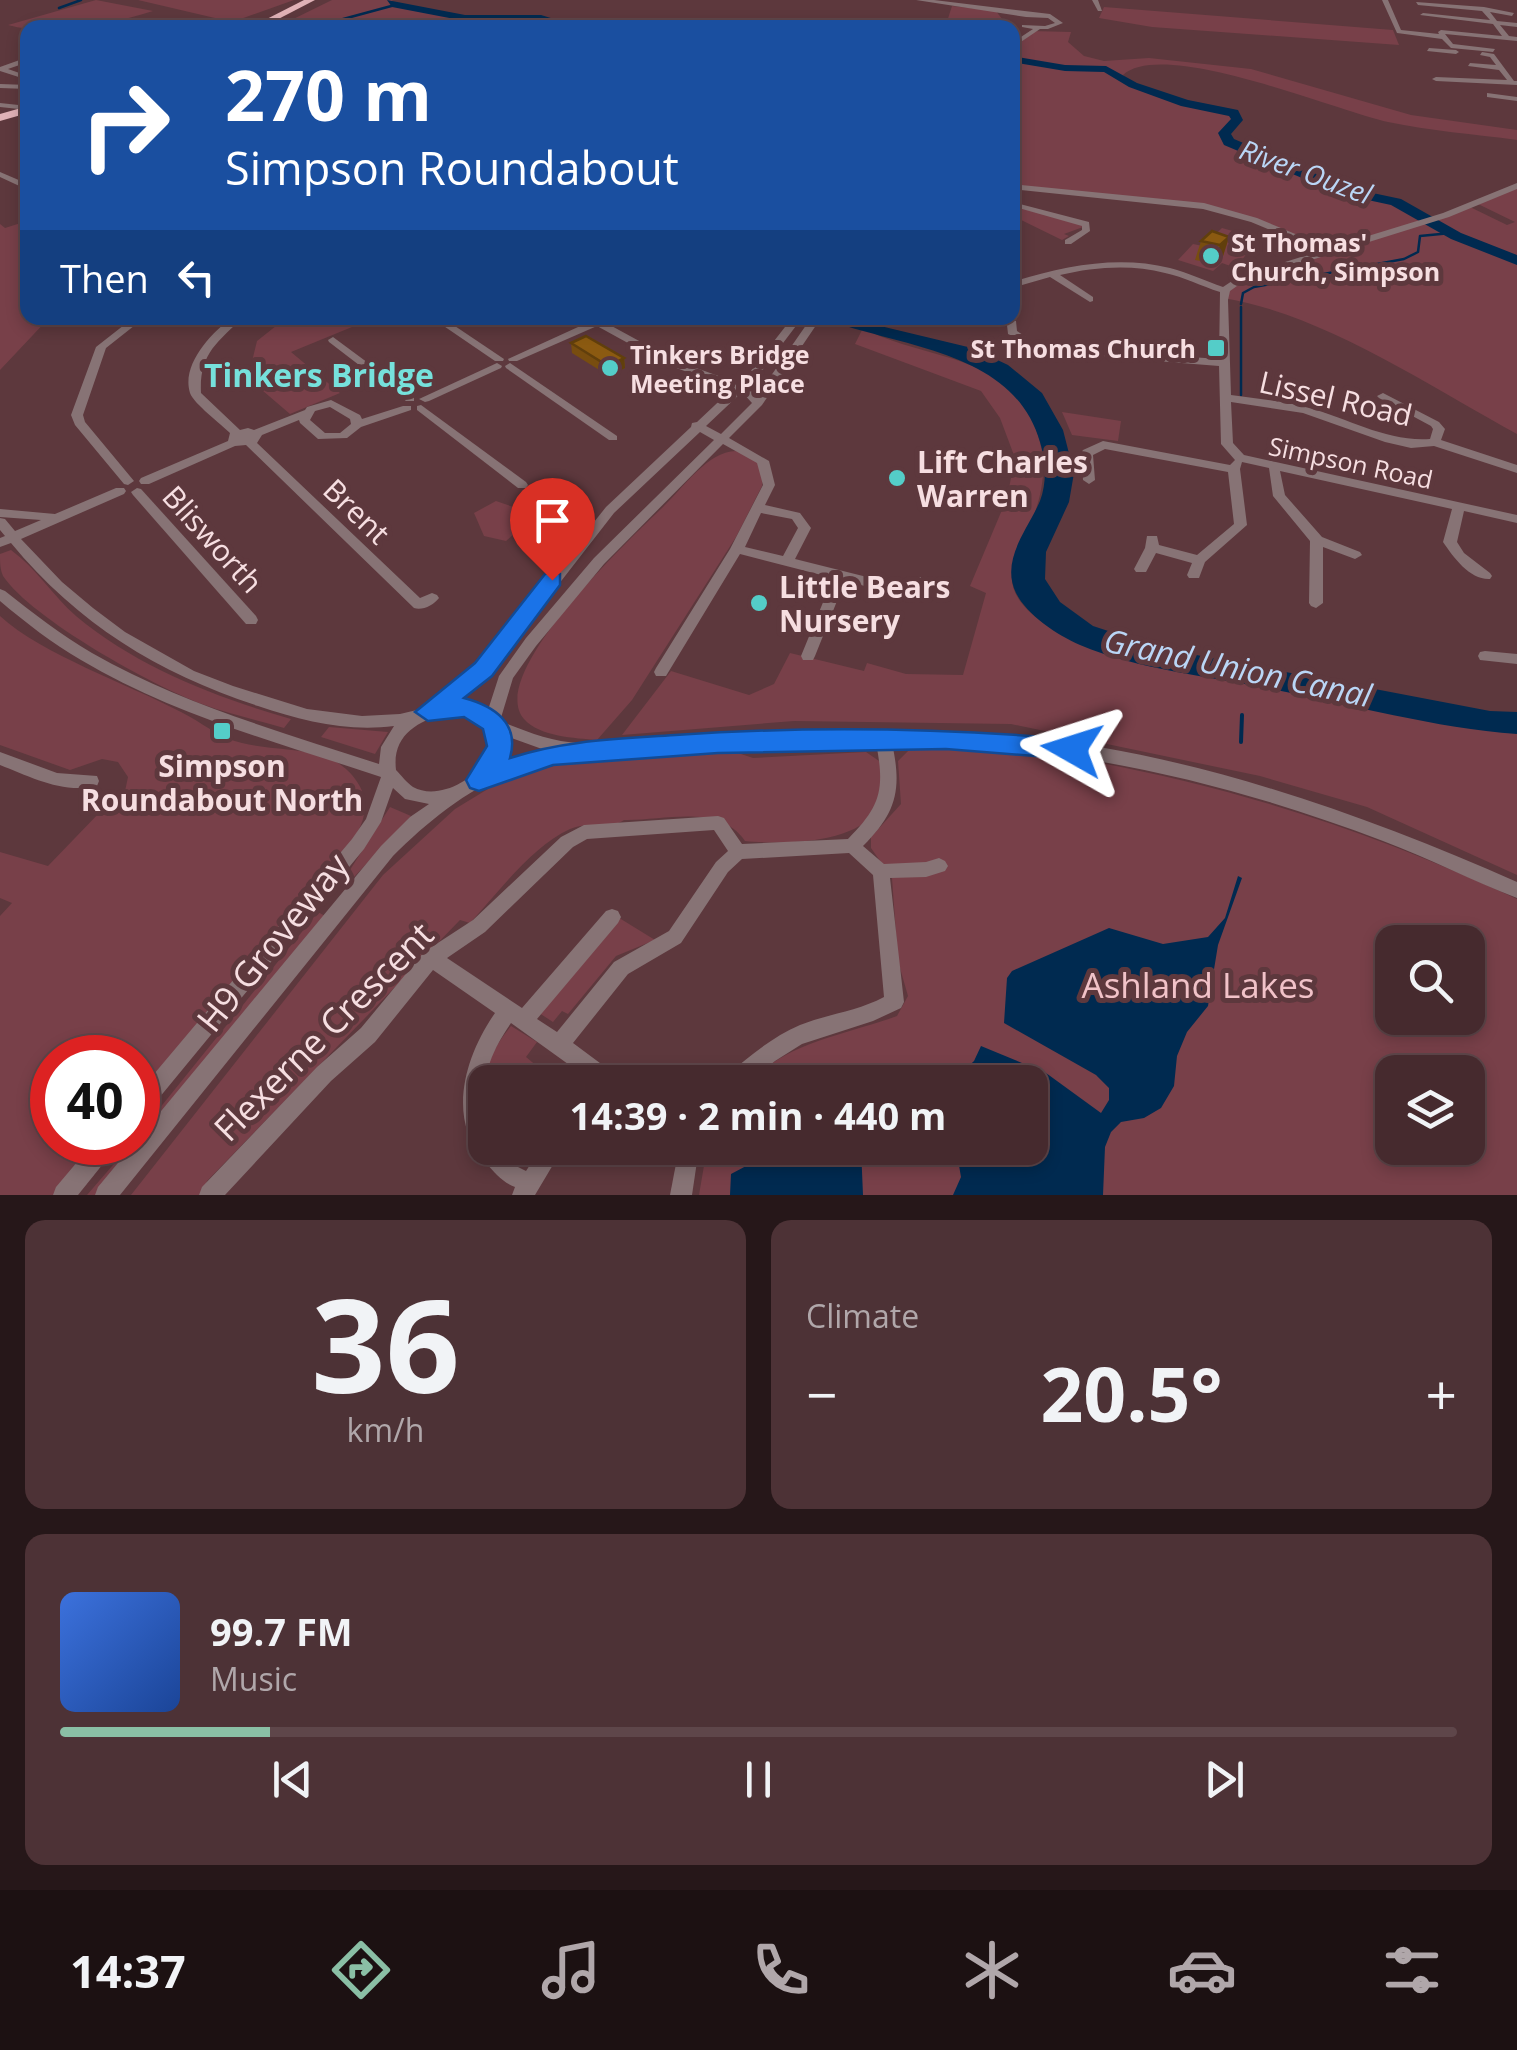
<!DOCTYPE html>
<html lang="en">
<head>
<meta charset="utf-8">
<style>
  :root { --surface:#462a2e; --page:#4d3236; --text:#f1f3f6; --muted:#b0a7aa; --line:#5e464a; --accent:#8abfa5 }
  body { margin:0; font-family:"Open Sans",sans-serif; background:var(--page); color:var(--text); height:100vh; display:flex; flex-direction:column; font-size:38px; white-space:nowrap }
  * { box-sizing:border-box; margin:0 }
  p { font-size:32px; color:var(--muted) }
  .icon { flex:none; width:55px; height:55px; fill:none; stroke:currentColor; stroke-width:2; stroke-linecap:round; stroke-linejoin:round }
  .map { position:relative; height:1195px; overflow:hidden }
  .sheet { display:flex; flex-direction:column; gap:25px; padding:25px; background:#261719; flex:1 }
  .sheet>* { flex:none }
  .hud { position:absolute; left:20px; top:20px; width:1000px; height:305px; border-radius:20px; box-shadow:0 5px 15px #0003,0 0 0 2px var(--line); background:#1a4fa0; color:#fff; overflow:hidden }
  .controls { position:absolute; left:1375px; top:925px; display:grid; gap:20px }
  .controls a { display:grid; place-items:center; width:110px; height:110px; border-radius:20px; background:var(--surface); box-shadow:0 5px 15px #0003,0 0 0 2px var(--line); font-size:50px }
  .speed { position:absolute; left:30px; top:1035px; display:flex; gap:20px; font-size:50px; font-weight:700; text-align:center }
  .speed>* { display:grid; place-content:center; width:130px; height:130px; border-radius:50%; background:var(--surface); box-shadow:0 5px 15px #0003,0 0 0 2px var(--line); line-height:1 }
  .speed .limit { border:15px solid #d22; background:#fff; color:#111 }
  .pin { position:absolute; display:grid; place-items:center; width:85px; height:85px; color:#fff; margin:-102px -42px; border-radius:50% 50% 50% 0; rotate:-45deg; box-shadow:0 0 10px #0007 }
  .pin .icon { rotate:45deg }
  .me { position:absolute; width:110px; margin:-55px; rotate:276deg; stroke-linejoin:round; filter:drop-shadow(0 0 8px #0008) }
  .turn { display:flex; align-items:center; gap:35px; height:210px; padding:0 40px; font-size:45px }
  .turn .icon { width:130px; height:130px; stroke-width:2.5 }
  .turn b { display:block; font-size:70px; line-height:85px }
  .then { display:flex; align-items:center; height:95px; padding:0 40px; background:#0003; gap:20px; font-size:38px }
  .big { font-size:75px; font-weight:700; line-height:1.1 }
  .sheet .tile { flex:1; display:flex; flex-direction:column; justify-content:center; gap:15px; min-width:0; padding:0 35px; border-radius:20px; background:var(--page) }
  .sheet .dial { align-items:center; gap:0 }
  .dial b { font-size:130px; line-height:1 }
  .song { display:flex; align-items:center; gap:30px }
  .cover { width:120px; height:120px; border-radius:15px; background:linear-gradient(135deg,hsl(220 70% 55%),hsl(220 70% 35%)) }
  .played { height:10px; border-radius:5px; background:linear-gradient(90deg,var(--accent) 15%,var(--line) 15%) }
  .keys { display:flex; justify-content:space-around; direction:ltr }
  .heat { display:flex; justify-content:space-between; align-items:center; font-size:55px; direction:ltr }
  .sheet .tiles { flex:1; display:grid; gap:25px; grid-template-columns:1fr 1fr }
  .tile:last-child { grid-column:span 2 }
  .trip { position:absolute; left:468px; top:1065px; width:580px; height:100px; border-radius:20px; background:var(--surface); box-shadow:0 5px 15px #0003,0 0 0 2px var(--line); font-weight:700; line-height:100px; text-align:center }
  .dock { display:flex; height:160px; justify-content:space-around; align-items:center; background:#1c1112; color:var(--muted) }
  .dock .icon { width:70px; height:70px }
  .dock .selected { color:var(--accent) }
  .dock b { font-size:45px; color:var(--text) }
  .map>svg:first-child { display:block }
</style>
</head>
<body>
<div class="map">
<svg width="1517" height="1195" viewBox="0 0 1517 1195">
  <rect width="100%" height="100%" fill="#5d383d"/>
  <g fill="#784049" fill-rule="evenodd">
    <path d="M96 0 153 11C107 25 51 37 8 25Z"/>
    <path d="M138 0H294L232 22Z"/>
    <path d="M332 0H392L395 5 465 18H541L578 27 275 28Z"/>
    <path d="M952 6 996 11 1008 27 945 28Z"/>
    <path d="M1104 7 1393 30 1399 45 1152 27 1099 18Z"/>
    <path d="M1030 31 1071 32 1068 42 1084 56 1104 61 1149 58 1251 69 1411 115 1517 130V140C1474 134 1430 131 1388 122 1336 111 1164 38 1123 75 1137 97 1207 107 1234 113L1237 120 1224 133 1229 142 1345 191 1396 202 1431 220 1470 207 1507 225 1515 222 1478 204 1517 186V434C1429 386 1323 314 1223 298L1231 284 1328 252 1297 237 1204 206 1013 186V46Z"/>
    <path d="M1017 207 1077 222 1083 227 1064 234 1069 236 1062 240 1013 216Z"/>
    <path d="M27 221 28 318H49L0 370V224L5 228Z"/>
    <path d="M1222 228 1243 234 1238 241 1253 245 1236 268 1222 263 1213 271 1178 260 1193 244 1203 246Z"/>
    <path d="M286 318H374L291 352 340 393 290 414 248 378 257 341Z"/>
    <path d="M863 328C912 355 977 353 1017 395 1028 406 1033 420 1038 435 1051 476 1037 508 1023 546 1020 555 1013 566 1012 575 1008 614 1078 644 1108 654L1517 734V875L1367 807 1260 776 1011 724 794 721 622 735 671 671 749 695 774 684 790 653 864 671 867 663 906 674 963 675 986 593 970 586 1007 498 1015 458 1000 418 981 391 855 344Z"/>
    <path d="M1062 412 1121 421 1118 441 1072 435Z"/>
    <path d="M736 451 756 459 763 474 762 486 736 537 632 700 597 740C575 738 540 737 524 719 485 674 631 538 664 506 684 487 707 452 736 451Z"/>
    <path d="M496 501 522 510 528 522 506 541 484 536 474 513Z"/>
    <path d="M11 550C36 568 53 596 76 616 137 667 215 697 291 719L284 728C257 720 229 714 202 704 153 686 32 619 3 576 0 569 0 562 0 554Z"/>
    <path d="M0 616C41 654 130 685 181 712 201 722 220 738 242 743 273 751 311 747 338 763 352 772 365 788 365 806 364 845 320 869 298 894L300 904 138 1100V1058H52V1142L100 1143 55 1195H0V916L12 903 0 898V852L48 866 101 811 107 813 124 796 128 777 118 762 102 759 70 770 0 745Z"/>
    <path d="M329 727 388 732 375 754 321 737Z"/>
    <path d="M996 747C1179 769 1350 821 1517 899V1195H699L707 1148H1030V1082H750C787 1042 848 1034 897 1016L908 996 898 961 892 878 871 848V837L901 804 898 761 910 749ZM1392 942H1468V1018H1392ZM1392 1072H1468V1148H1392Z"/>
    <path d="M726 749 753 758 866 752 882 763C883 772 887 786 885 794 873 845 785 845 745 841 719 803 665 821 624 820 607 831 588 821 570 829 531 847 499 892 470 923L460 920 207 1181 202 1195H131L383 875 455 809 501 781 585 757Z"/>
    <path d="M390 807 411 816 354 877 348 873Z"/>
    <path d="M318 912 325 916 96 1195H87L132 1143 138 1142V1135Z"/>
    <path d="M616 916 655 940 616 956 568 1014 562 1011 553 1022 536 1011Z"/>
    <path d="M511 1026 537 1042 526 1057 556 1082H485V1097C483 1067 493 1048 511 1026Z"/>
  </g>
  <g fill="#002a50">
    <path d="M823 318H847L972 348 1008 365 1042 393 1063 430 1074 473 1069 502 1046 552 1045 579 1060 602 1093 626 1160 648 1490 711 1517 712V734C1435 728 1352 705 1271 689 1209 676 1139 670 1080 645 1057 635 1027 615 1016 593 1000 560 1028 529 1040 501 1047 482 1046 461 1040 442 1013 349 899 348 823 318Z"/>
    <path d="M1238 876 1242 878 1218 945 1208 1006 1187 1032 1177 1056 1174 1086 1161 1108 1144 1118 1121 1122 1111 1132 1105 1147 1103 1195H953L961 1177 956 1148H1030V1082H952L974 1061 981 1046 1046 1073 1101 1113 1109 1100V1088L1096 1075 1004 1023 1007 978 1012 971 1109 928 1163 944 1208 937 1225 918Z"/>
    <path d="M753 1148H861L863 1195H730L731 1174 748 1165Z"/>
  </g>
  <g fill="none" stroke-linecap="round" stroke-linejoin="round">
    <g stroke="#002a50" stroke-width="2.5">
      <path d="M59 8 81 0"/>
      <path d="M310 28 395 5"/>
      <path d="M1241 304 1243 293 1254 287 1404 259 1418 252 1420 236 1451 233"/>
      <path d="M1241 307V395"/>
    </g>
    <path stroke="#002a50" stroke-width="4" d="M1241 742 1242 715"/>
    <g fill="#002a50" fill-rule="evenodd">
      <path d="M387 0 465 15H541L583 28 541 21H465L392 7Z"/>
      <path d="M676 25H717L722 28H671Z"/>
      <path d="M1012 56 1065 65 1106 66 1137 83 1188 100 1238 110 1243 120 1231 134 1234 139 1349 188 1401 199 1461 233 1517 255V265L1451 239 1391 205 1340 194 1224 145 1218 133 1231 119 1229 116 1181 106 1129 87 1104 72 1065 71 1012 62Z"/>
    </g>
    <g fill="#877375" fill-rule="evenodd">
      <path d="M916 0H934L1050 14 1063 23 1048 29H1040L1012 48V43L1033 29 1022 27V25L1045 26 1055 23 1048 18 1026 17Z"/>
      <path d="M1092 0H1098L1102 11H1098Z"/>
      <path d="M1382 0H1388L1401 30 1439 34 1438 32 1441 30 1502 36 1493 24 1420 15 1423 13 1490 20 1482 11 1418 5 1416 2 1484 7 1514 13 1512 16 1490 12 1497 21 1517 23V27L1500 25 1509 36 1517 37V41L1445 34 1453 44 1495 49 1493 52 1451 48 1442 39 1397 33Z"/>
      <path d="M1429 48 1456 50 1459 52 1456 54 1427 51Z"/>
      <path d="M1482 52 1494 54 1514 81H1517V85L1436 81 1432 79 1436 77 1507 80 1499 70 1468 66 1470 63 1496 65 1490 57 1480 55Z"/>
      <path d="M28 57V62L8 69 28 76V80L0 71V67Z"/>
      <path d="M0 84 28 85V89L0 88Z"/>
      <path d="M1487 93 1517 97V101L1487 97Z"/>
      <path d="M0 103 28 106V110L0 107Z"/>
      <path d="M0 172 28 184V190L0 177Z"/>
      <path d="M1517 183V189L1449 217 1244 281 1230 291 1228 300 1231 395C1257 399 1284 401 1309 408 1350 419 1387 442 1430 439L1433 429 1431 426 1379 398 1377 396 1383 393 1439 422 1445 429 1441 440 1517 465V473L1434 446 1411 448 1385 442 1303 413 1231 402 1233 443 1244 455 1517 515V523L1464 511 1457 542 1464 553 1490 573 1492 576 1490 579C1470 580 1454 558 1443 542L1452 509 1280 471 1285 495 1322 537 1360 552 1362 555 1355 559 1323 547V603L1316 608 1311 606 1309 603 1310 541 1273 496 1269 468 1242 462 1240 469 1247 525 1205 562 1199 578H1189L1187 575 1192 563 1156 553 1146 572H1136L1134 569 1145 548 1147 536H1157L1159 545 1197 555 1234 524 1228 472 1105 449 1093 455 1095 480 1089 484 1083 480 1081 453 1083 450 1103 441 1230 465 1235 460 1221 444 1219 366 1106 357 1101 354 1106 351 1219 359 1220 292C1201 286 1184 277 1165 273 1131 264 1094 267 1060 275L1093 297V301L1090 302 1050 277 1012 288V282C1064 266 1117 255 1170 268 1189 273 1206 281 1223 287L1238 277 1320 251 1251 222 1203 209 1012 189V184L1204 203 1257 218 1329 248 1443 213Z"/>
      <path d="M1012 202 1089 222 1090 231 1071 244H1065V240L1082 230V226L1012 206Z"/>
      <path d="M133 318H144L106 348 83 415 85 422 134 481 128 485 124 484 75 425 71 415 96 347Z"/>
      <path d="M231 318H242C217 343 199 354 201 393L240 430 248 428 254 430 305 410 307 407 331 400 360 415 362 419 403 406H411V410L361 427 347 438 318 439 300 423 299 420 262 435 257 443 420 598 432 593 437 595 439 598C434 605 422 611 414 608L246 445 235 446 149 484H141L139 481 141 478 228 441 230 433C221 424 194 404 190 393 181 364 212 333 231 318ZM330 407 350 419 351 424 340 433H325L310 420 315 411Z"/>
      <path d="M432 318H443L504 359 503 361H495Z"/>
      <path d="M585 318H597L674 360 738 383 750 372 792 318H802L758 376 747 387 757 396 811 318H821L762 405 729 438 769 461 775 485 765 505 800 513 811 528 795 559 915 589 920 577H930L932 580 927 595 920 600 845 581 815 656 813 660H803L801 656 833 578 740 554 666 676H656L654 672 656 668 730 549 763 485 757 463 723 444 604 564 536 646 513 678 500 721C525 731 552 742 579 743 589 743 599 740 609 740 632 738 655 737 677 737 768 736 859 729 950 731 1147 738 1338 803 1517 882V898C1472 881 1429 858 1383 841 1226 781 1061 743 892 743 902 789 897 812 863 846L884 864 926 862 939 858 945 861 948 866 945 871 926 877 890 878 904 1002 901 1008 873 1021 802 1044 775 1061 749 1082H724L727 1075C750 1056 772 1037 800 1025 828 1014 858 1011 884 997L873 875 849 853 742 859 728 872 681 943 628 974 573 1043 608 1069C622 1067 636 1067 642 1082H593L511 1023C477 1072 485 1093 485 1148H501L518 1167 526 1171 541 1148H563L535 1195H512L515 1187C502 1182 495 1173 485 1162 446 1118 465 1056 495 1013L433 970 375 1042 331 1081 225 1195H199L202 1187 317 1067 361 1028 424 952 473 920 561 837 584 825 718 816 724 818 742 844 848 839C881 806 885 789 876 743 825 744 774 748 723 749 662 750 599 747 540 762 483 777 434 815 393 856L120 1195H95L98 1187 381 846 410 817 429 804 405 799 393 788 381 822 364 849 145 1115 138 1118V1093L352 839 366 819 381 777C280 743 173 715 81 660 52 643 26 623 0 601V589L5 591C33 613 61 635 92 653 181 704 282 732 379 764L381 747 394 726C347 732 303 721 258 706 158 673 79 625 11 543L0 547V538L5 536 0 530V518L5 519 15 531 41 520 0 517V509L55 514 116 488H124L126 491 124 494 21 539 62 582 93 608 125 632 194 671 233 686 307 709 362 716 400 714 421 709 479 666 606 507 691 427 692 423 697 422 732 389 666 364 597 326 517 361H509L508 359 589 322ZM742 392 752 403 721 434 706 426ZM700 432 714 440 594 558 526 638 499 676 488 710 451 702 489 674 614 513ZM761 513 792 519 798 528 783 556 745 547ZM446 713 478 719 490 732C490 737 491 743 490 748 484 776 440 802 413 787 407 783 401 775 396 770 392 736 416 722 446 713ZM506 736 542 749 497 766 505 751ZM714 830 728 851 716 862 669 931 614 962 557 1032 537 1019 618 923 621 917 618 911 612 909 606 911 522 1008 447 958 485 932 573 847 587 839Z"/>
      <path d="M992 318H1006L1016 321 1017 331 1026 337 1021 340 1008 334 1007 325Z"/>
      <path d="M333 337 414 397V401H406L329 342 328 340Z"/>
      <path d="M497 363 502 366 501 368 429 401 425 402 419 399Z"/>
      <path d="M510 363 617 436V440H609L506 368 505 366Z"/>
      <path d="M421 405 526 482 528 485 526 488H518L417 410V406Z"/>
      <path d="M137 488 141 489 256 616 258 620 256 624H246L133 495 131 492Z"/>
      <path d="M1485 651 1517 654V664L1480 660 1478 656 1480 652Z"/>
      <path d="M0 752 57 773 97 776 99 781 97 786C62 794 31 777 0 765Z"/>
      <path d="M94 1142H118L115 1149 78 1195H53L56 1187Z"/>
      <path d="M679 1148H699L692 1195H670Z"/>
    </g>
    <g fill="#e0b2b7" fill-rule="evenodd">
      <path d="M304 0H315L261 28H249Z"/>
      <path d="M28 106V113L0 121V114Z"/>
    </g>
  </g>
  <g fill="#784d0f">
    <path d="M1229 237 1223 256 1214 263 1195 260 1201 241Z"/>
    <path d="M571 343 624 358 625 368 609 376 572 353Z"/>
  </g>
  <g fill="#613f0c">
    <path d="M1229 237 1223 256 1214 263 1220 245Z"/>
    <path d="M624 358 625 368 609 376 608 366Z"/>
  </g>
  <g fill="#8b5a11" stroke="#613f0c" stroke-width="2.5">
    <path d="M1212 231 1229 237 1220 245 1201 241Z"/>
    <path d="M586 336 624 358 608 366 571 343Z"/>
  </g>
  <path fill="#1a73e8" stroke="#114b97" stroke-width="2.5" d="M552 572 560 574V585L492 676 464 698C494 706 520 723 510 758 564 740 618 739 675 735 808 726 940 728 1072 739L1085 749 1072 759 946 749 718 753 553 765 479 791 470 788 466 780 487 746 483 729 464 717 428 721 415 712 475 663 545 574Z"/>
  <g fill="#54cdc8" stroke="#5d383d" stroke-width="4">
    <circle cx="1211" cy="256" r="10"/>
    <rect x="1206" y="338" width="20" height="20" rx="5"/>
    <circle cx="610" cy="368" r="10"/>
    <circle cx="897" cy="478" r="10"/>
    <circle cx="759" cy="603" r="10"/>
    <rect x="212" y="721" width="20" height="20" rx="5"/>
  </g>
  <g text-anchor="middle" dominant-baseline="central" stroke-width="10" stroke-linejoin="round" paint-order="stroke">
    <g font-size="25" font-weight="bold" fill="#f6dee1" stroke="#5d383d" text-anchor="start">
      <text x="1231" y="242">St Thomas'<tspan x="1231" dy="29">Church, Simpson</tspan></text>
      <text x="1196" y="348" text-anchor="end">St Thomas Church</text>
      <text x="630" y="354">Tinkers Bridge<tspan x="630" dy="29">Meeting Place</tspan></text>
    </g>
    <g font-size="25" fill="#f6dee1" stroke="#5d383d">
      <text transform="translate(1351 462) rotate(12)">Simpson Road</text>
    </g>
    <g font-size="28" font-style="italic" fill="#bad6f6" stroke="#5d383d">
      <text transform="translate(1306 171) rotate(20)">River Ouzel</text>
    </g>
    <g font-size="30" fill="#f6dee1" stroke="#5d383d">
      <text transform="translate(1336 398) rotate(13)">Lissel Road</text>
      <text transform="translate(357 511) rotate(44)">Brent</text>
      <text transform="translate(213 539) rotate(48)">Blisworth</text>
    </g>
    <g font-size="30" font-weight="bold" fill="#f6dee1" stroke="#5d383d" text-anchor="start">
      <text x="917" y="461">Lift Charles<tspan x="917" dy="34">Warren</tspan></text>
      <text x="779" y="586">Little Bears<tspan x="779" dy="34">Nursery</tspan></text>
      <text x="222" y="765" text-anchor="middle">Simpson<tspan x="222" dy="34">Roundabout North</tspan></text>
    </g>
    <g font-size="32" font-weight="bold" fill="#76e1dc" stroke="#5d383d">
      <text x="319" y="374">Tinkers Bridge</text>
    </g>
    <g font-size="32" font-style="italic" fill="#bad6f6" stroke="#5d383d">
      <text transform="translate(1238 667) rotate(12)">Grand Union Canal</text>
    </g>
    <g font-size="35" fill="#f6dee1" stroke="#5d383d">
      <text transform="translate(272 942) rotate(-51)">H9 Groveway</text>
      <text transform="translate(323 1031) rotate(-45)">Flexerne Crescent</text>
    </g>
    <g font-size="35" fill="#f1c2c8" stroke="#5d383d">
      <text x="1198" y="984">Ashland Lakes</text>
    </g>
  </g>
</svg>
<div class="controls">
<a><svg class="icon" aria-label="search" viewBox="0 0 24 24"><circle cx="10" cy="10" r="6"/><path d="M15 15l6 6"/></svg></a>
<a><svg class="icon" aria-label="layers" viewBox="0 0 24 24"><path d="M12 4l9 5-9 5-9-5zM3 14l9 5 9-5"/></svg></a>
</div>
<div class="speed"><div class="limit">40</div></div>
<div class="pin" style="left:552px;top:580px;background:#d93025"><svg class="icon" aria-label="arrive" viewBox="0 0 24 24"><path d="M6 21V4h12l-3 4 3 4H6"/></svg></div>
<svg class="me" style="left:1072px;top:749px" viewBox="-20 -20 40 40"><path d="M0-17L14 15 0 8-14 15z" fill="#1a73e8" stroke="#fff" stroke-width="4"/></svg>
<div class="trip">14:39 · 2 min · 440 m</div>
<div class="hud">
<div class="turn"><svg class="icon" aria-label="right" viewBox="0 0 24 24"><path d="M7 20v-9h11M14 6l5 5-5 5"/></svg><div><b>270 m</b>Simpson Roundabout</div></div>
<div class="then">Then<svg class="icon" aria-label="left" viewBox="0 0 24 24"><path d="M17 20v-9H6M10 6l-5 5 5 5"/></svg></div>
</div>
</div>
<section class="sheet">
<div class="tiles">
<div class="tile dial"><b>36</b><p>km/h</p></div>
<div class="tile"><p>Climate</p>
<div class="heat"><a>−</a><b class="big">20.5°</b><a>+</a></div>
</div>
<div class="tile">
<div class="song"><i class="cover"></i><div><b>99.7 FM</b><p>Music</p></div></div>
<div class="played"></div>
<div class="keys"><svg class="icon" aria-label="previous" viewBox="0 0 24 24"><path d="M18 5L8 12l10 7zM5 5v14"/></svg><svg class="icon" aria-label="pause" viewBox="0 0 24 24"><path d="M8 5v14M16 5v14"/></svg><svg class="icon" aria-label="next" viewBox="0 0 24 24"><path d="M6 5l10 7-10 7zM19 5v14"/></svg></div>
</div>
</div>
</section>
<nav class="dock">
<b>14:37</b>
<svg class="icon selected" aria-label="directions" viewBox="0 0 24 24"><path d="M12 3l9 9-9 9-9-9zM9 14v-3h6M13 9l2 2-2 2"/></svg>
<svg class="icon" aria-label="music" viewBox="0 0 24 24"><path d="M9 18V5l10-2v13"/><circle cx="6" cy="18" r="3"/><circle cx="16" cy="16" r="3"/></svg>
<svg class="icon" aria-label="phone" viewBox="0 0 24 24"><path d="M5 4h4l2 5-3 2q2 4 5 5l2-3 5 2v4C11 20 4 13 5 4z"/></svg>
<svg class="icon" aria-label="climate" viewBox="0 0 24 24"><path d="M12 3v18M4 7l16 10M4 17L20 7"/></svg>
<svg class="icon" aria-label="car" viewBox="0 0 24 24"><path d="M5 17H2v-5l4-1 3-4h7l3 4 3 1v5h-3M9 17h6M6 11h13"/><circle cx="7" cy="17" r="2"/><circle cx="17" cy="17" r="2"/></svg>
<svg class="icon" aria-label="filters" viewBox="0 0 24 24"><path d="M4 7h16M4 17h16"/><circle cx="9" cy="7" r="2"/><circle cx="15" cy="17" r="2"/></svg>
</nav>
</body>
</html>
